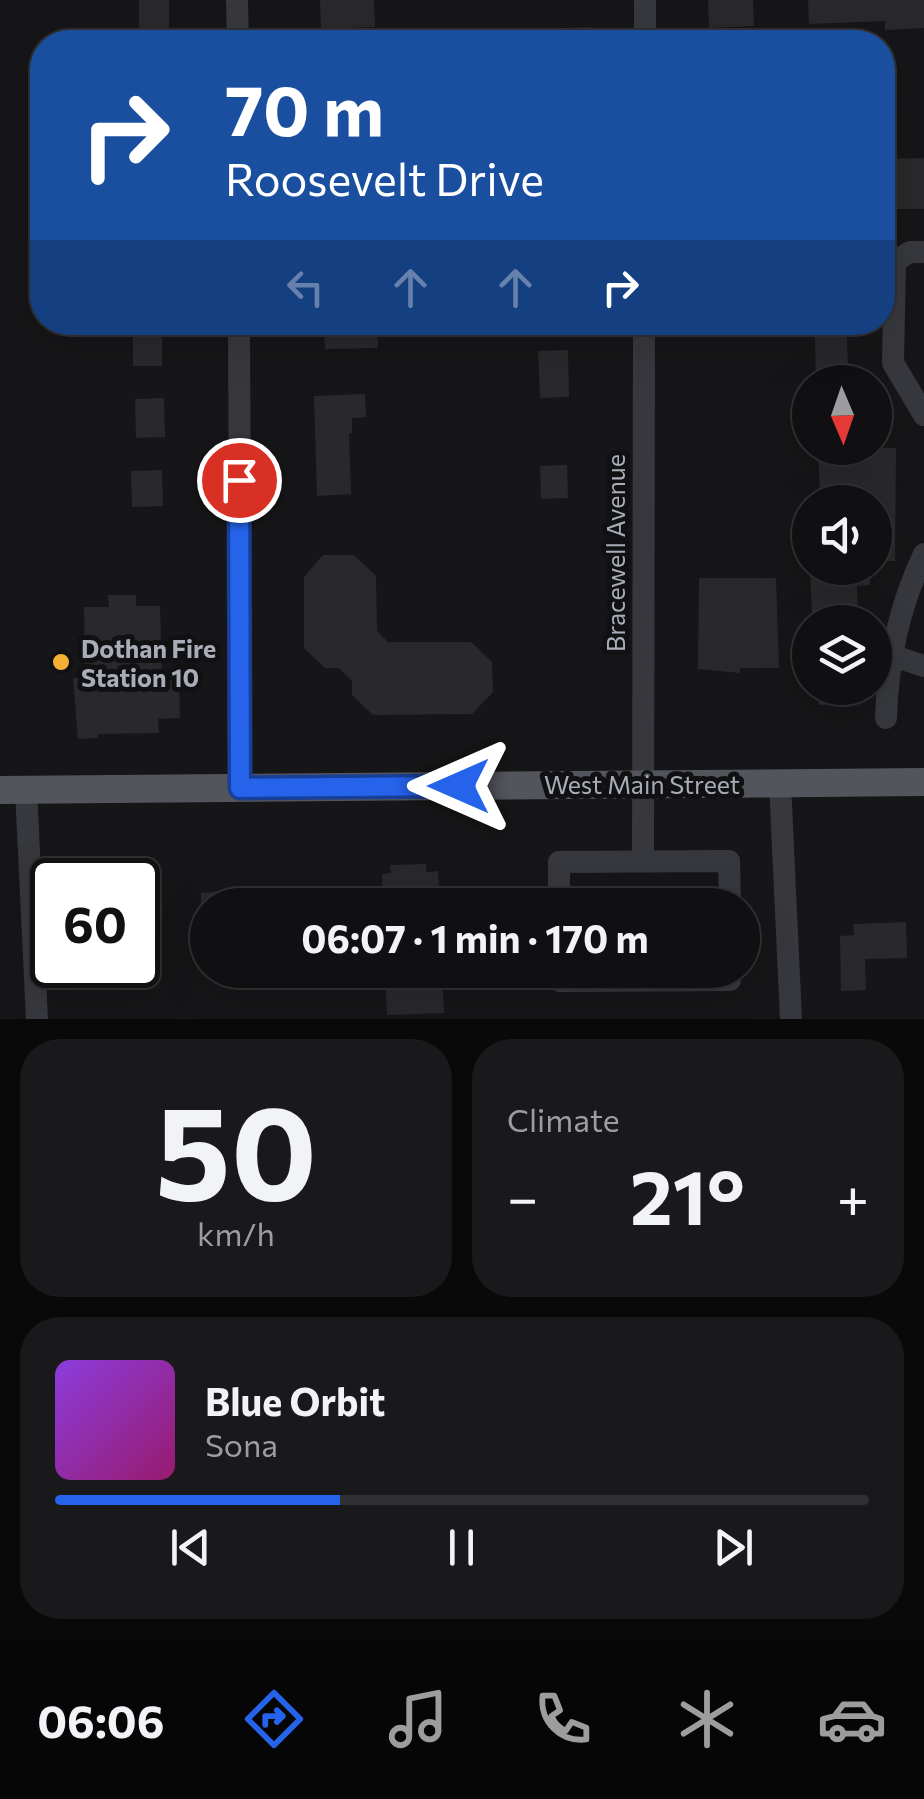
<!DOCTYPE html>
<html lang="en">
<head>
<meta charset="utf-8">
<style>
  :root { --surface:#101012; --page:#19191b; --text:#f1f3f6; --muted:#9c9d9f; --line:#303032; --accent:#2563eb }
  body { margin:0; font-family:Commissioner,sans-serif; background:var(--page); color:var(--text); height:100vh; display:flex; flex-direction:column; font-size:38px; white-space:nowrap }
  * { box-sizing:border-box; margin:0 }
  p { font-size:32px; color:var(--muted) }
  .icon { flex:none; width:55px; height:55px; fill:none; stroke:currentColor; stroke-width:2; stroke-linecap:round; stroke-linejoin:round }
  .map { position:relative; height:1019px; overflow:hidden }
  .panel { display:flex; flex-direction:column; gap:20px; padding:20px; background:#09090a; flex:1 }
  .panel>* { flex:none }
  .banner { position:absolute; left:30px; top:30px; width:865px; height:305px; border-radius:40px; box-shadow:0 10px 40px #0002,0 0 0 2px var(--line); background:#1a4fa0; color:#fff; overflow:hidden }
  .needle { width:65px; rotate:178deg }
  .buttons { position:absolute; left:792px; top:365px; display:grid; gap:20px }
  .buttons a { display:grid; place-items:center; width:100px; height:100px; border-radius:50%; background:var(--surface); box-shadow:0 10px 40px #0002,0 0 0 2px var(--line); font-size:50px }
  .speed { position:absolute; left:30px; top:858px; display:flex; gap:20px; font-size:50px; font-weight:700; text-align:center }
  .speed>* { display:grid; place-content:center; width:130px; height:130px; border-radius:50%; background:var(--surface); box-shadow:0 10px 40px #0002,0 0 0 2px var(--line); line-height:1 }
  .speed .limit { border:5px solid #111; border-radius:15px; background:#fff; color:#111 }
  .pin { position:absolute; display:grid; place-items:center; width:85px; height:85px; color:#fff; margin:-42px; border:5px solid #fff; border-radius:50%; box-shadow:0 2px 10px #0007 }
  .me { position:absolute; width:110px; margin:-55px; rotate:270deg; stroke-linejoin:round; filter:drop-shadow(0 0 8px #0008) }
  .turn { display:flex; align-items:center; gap:35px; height:210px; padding:0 30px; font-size:45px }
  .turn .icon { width:130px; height:130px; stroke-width:2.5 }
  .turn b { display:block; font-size:70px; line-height:85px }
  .lanes { display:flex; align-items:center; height:95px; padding:0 30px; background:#0003; justify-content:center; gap:50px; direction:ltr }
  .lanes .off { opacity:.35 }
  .big { font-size:75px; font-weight:700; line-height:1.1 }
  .panel .widget { flex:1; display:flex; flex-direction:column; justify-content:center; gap:15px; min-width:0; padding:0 35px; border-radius:40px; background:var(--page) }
  .panel .dial { align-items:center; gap:0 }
  .dial b { font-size:130px; line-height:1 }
  .song { display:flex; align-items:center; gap:30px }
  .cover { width:120px; height:120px; border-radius:15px; background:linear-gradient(135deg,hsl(270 70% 55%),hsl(320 70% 35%)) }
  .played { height:10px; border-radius:5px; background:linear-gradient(90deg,var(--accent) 35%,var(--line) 35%) }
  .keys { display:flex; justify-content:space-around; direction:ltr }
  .heat { display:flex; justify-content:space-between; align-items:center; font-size:55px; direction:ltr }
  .panel .tiles { flex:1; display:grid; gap:20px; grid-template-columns:1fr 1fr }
  .widget:last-child { grid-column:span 2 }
  .trip { position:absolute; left:190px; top:888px; width:570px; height:100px; border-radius:50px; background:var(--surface); box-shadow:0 10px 40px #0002,0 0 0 2px var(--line); font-weight:700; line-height:100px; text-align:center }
  .menu { display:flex; height:160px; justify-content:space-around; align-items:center; background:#060607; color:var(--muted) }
  .menu .icon { width:70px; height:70px }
  .menu .active { color:var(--accent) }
  .menu b { font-size:45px; color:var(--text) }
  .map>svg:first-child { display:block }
</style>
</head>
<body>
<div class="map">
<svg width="924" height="1019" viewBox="0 0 924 1019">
  <rect width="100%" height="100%" fill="#161618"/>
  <g fill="#29292c">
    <rect x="139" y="0" width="30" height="29"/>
    <path d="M320 0H374L375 27 321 29Z"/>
    <path d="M708 0H753L754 26 709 28Z"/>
    <path d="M808 0H924V28L885 30V21L809 24Z"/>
    <path d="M593 27V42H539V29Z"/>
    <path d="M924 158V209H894V204H882V159Z"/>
    <path d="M377 324 378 348 325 349 324 326Z"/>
    <rect x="133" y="328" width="29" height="38"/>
    <path d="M847 332 848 382H816L815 333Z"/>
    <path d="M568 350 569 397 540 398 538 351Z"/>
    <path d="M365 394 366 417 352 418V433H349L351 494 317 496 314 396Z"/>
    <path d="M164 398 165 437 136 438 135 399Z"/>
    <path d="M818 448H896L895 561H875V494L820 496Z"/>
    <path d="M567 465 568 498 541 499 540 466Z"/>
    <path d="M162 470 163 506 132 507 131 471Z"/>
    <path d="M323 555H354L376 576 377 631 388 642H471L492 662 493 692 472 714 373 715 352 695V681L339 668H325L304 648V577Z"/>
    <path d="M810 568H870V585L857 586 858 617 812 618Z"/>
    <path d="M699 578H776L779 668H740V673L698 669Z"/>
    <path d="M108 595H136V606H160L162 676H179L180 718 158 719 159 733 98 734V738L78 739 73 678H85L84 607H109Z"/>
    <path d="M819 688H851L852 704 819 705Z"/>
    <path d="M426 864V872L438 871 440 905H383L382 874 391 873 390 865Z"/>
    <path d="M246 889 248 905H201V893Z"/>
    <rect x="138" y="897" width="20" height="55"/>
    <path d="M906 922 907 958 865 959 866 990 841 991 840 936 854 935 853 924Z"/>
    <path d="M385 970H442L444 1013 387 1015Z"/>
  </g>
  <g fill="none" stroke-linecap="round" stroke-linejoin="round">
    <g stroke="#37383d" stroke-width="22">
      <path d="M237 0 238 42"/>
      <path d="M645 42V0"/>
      <path d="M924 252H910L895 261 893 363 924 415"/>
      <path d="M239 322 241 787"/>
      <path d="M890 655 924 666"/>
      <path d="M886 718C888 659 899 607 924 554"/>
      <path d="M780 783 791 1019"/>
      <path d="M26 790 37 1019"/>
      <path d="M643 861 644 322"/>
      <path d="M559 905V862L729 861 730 905"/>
      <path d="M560 970V981L730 980V970"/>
    </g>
    <path stroke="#53555c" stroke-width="28" d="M0 790 924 782"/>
  </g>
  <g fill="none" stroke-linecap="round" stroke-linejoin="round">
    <g stroke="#184099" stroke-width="25">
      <path id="route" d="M239 480 240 788 459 786"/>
    </g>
    <use href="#route" stroke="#2563eb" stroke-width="18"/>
  </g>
  <circle fill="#f2b134" stroke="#111113" stroke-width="4" cx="61" cy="662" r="10"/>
  <g text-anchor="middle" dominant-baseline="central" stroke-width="10" stroke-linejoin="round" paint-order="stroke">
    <g font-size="25" fill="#a8adb8" stroke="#111113">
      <text transform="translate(615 553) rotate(-90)">Bracewell Avenue</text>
      <text x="642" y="784">West Main Street</text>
    </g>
    <g font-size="25" font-weight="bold" fill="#a8adb8" stroke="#111113" text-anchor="start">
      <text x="81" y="648">Dothan Fire<tspan x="81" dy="29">Station 10</tspan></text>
    </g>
  </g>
</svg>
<div class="buttons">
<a><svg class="needle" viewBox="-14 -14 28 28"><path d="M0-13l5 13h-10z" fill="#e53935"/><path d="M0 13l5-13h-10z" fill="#9c9d9f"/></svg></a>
<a><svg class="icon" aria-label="sound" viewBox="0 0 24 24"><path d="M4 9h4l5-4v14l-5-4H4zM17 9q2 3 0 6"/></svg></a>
<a><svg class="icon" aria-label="layers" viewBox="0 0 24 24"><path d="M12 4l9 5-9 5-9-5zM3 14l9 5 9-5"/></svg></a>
</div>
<div class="speed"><div class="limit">60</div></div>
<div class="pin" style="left:239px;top:480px;background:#d93025"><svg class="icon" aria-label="arrive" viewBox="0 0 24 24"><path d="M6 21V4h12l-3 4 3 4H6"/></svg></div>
<svg class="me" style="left:459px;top:786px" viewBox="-20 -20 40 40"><path d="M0-17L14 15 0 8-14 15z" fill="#2563eb" stroke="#fff" stroke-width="4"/></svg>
<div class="trip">06:07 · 1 min · 170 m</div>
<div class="banner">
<div class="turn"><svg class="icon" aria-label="right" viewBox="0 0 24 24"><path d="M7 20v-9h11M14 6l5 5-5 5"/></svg><div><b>70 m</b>Roosevelt Drive</div></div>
<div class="lanes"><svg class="icon off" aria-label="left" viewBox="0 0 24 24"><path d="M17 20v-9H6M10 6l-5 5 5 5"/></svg><svg class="icon off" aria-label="ahead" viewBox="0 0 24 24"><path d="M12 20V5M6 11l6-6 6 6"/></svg><svg class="icon off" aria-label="ahead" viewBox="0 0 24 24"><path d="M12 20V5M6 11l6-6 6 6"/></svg><svg class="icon" aria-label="right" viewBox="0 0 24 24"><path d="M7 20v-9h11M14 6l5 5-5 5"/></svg></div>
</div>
</div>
<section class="panel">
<div class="tiles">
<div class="widget dial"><b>50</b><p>km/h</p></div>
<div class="widget"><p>Climate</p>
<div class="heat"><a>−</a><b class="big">21°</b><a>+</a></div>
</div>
<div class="widget">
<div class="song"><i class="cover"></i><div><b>Blue Orbit</b><p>Sona</p></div></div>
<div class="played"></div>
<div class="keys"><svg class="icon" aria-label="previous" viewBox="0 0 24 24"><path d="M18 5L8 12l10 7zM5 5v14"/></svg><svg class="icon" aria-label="pause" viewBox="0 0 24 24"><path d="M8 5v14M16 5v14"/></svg><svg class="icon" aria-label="next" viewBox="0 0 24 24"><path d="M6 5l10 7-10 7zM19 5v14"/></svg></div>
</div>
</div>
</section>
<nav class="menu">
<b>06:06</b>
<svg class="icon active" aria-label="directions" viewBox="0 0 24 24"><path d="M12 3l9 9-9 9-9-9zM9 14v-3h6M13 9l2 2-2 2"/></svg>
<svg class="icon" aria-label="music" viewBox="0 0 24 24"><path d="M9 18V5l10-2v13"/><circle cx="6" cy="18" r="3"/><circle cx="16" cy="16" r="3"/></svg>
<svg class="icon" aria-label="phone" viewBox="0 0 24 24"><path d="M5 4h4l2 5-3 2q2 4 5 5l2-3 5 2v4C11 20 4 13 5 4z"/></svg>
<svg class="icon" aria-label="climate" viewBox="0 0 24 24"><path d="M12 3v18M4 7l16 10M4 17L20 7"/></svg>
<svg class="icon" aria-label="car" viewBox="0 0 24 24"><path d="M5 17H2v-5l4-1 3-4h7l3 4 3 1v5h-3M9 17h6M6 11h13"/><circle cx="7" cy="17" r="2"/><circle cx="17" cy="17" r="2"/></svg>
</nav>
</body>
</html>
